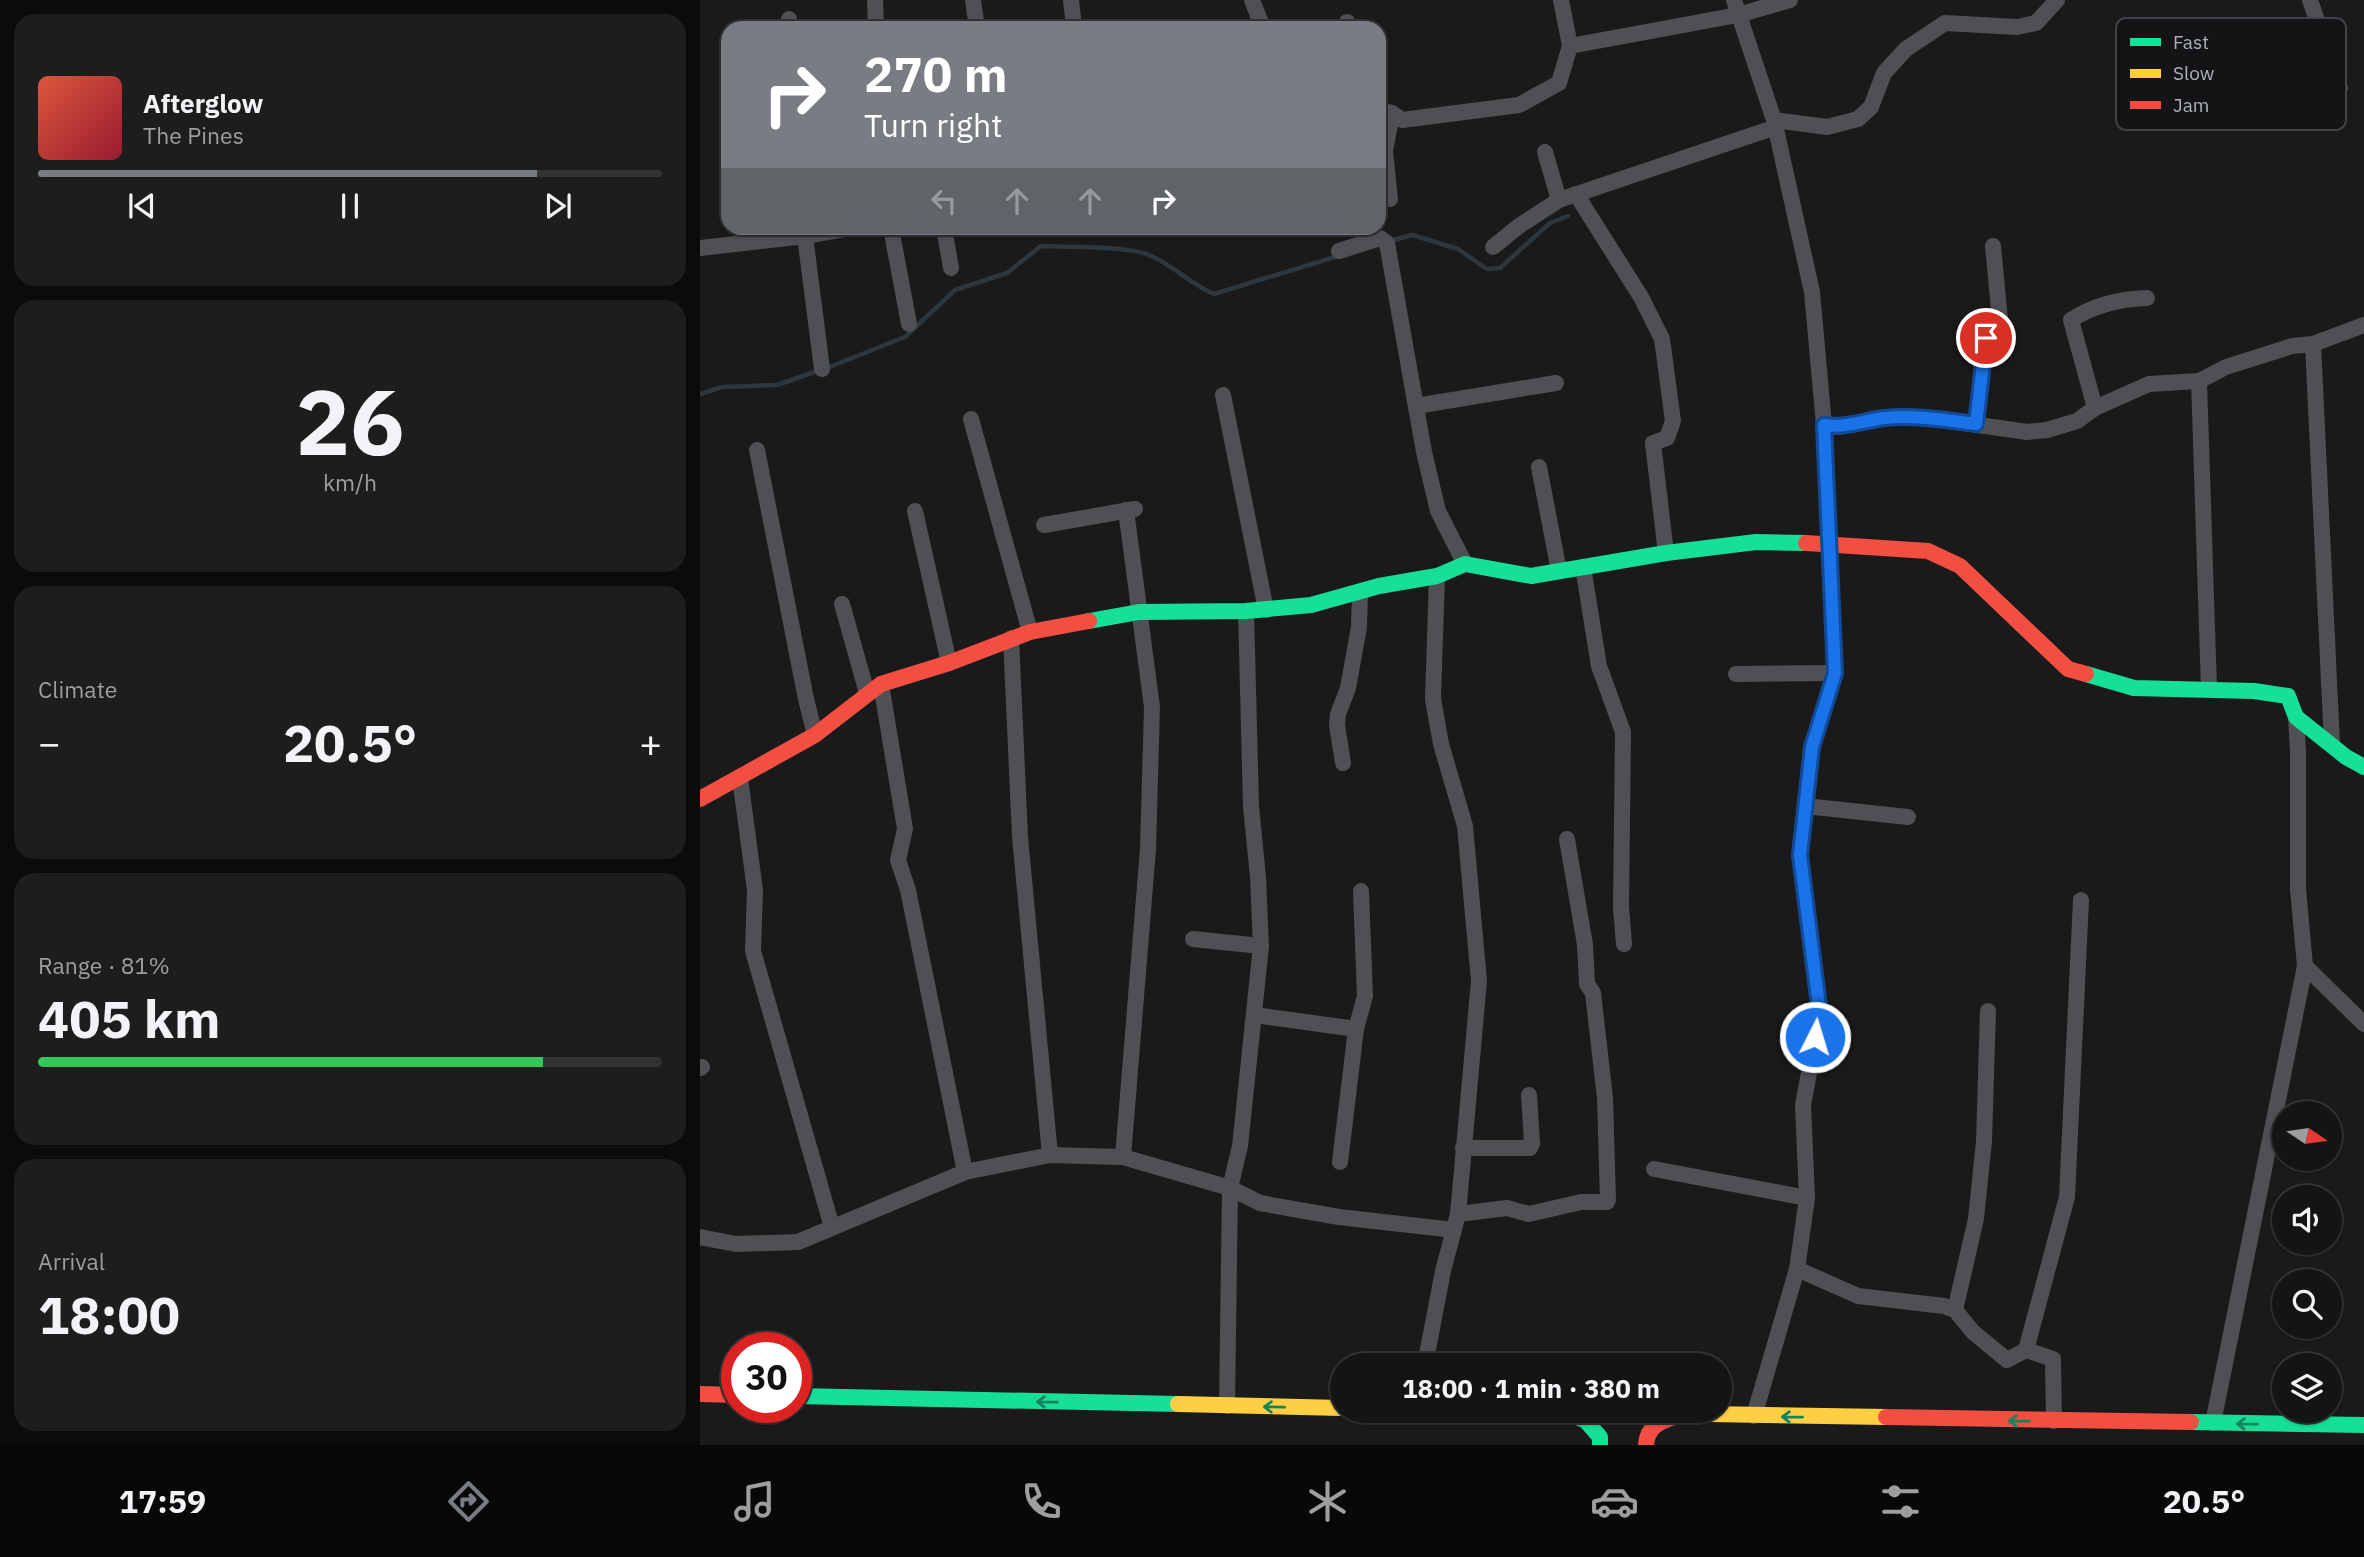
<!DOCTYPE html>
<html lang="en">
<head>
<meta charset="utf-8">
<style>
  :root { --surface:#141414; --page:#1d1d1d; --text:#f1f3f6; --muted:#9d9ea0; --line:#333334; --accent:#797d83 }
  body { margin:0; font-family:"IBM Plex Sans",sans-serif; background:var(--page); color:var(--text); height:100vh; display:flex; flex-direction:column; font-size:26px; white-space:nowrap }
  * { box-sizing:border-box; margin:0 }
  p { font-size:23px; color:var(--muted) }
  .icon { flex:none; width:38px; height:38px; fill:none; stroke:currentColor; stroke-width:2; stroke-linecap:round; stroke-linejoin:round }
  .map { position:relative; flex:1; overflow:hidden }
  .drawer { display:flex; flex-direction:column; gap:14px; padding:14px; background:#0b0b0b; width:700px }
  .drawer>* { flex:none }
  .top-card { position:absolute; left:21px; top:21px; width:665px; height:214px; border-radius:21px; box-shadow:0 2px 5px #0004,0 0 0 2px var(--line); background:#797d83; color:#fff; overflow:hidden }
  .needle { width:46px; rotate:103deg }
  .buttons { position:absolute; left:1572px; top:1101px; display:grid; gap:14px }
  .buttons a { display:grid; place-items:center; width:70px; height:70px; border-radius:50%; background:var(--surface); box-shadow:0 2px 5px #0004,0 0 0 2px var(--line); font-size:35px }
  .speed { position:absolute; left:21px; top:1332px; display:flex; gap:14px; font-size:35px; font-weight:700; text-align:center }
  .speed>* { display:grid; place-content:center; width:91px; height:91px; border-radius:50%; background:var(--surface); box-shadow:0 2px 5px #0004,0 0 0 2px var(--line); line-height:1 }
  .speed .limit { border:10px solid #d22; background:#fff; color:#111 }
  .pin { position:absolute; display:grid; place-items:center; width:60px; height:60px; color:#fff; margin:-30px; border:4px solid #fff; border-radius:50%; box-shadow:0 2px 7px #0007 }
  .me { position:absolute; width:77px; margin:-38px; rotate:5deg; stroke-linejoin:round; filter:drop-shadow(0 0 5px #0008) }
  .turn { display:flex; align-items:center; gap:24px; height:147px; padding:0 28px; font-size:32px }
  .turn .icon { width:91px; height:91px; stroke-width:2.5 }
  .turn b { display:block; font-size:49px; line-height:60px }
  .lanes { display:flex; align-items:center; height:66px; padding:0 28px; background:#0003; justify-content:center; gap:35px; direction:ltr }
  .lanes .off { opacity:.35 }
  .big { font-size:52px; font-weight:700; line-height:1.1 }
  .drawer .widget { flex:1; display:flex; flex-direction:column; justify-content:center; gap:10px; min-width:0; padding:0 24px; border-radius:21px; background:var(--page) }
  .drawer .dial { align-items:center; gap:0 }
  .dial b { font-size:91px; line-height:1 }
  .song { display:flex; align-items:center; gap:21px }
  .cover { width:84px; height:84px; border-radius:10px; background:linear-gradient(135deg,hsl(10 70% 55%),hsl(350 70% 35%)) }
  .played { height:7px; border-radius:4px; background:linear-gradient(90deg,var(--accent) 80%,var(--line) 80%) }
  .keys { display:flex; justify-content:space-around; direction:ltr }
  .heat { display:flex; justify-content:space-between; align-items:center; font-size:38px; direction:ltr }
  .charge { height:10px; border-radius:5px; background:linear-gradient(90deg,#34c759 81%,var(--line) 0) }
  .trip { position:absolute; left:630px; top:1353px; width:402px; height:70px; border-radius:35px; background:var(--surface); box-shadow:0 2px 5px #0004,0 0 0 2px var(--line); font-weight:700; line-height:70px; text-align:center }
  .menu { display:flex; height:112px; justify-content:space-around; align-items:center; background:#080808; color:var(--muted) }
  .menu .icon { width:49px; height:49px }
  .menu .active { color:var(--accent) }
  .menu b { font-size:32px; color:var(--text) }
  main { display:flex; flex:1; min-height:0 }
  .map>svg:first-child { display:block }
</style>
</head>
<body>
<main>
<section class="drawer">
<div class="widget">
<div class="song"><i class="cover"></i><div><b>Afterglow</b><p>The Pines</p></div></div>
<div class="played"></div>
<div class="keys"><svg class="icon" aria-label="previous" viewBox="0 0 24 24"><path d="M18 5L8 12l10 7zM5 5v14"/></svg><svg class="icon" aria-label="pause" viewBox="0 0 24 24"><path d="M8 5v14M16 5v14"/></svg><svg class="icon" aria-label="next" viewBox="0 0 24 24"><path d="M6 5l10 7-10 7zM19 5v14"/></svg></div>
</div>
<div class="widget dial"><b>26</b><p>km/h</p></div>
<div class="widget"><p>Climate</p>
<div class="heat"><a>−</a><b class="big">20.5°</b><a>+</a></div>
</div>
<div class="widget"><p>Range · 81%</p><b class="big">405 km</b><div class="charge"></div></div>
<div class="widget"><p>Arrival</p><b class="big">18:00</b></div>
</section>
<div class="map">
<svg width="1664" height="1445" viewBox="0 0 1664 1445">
  <rect width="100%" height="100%" fill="#1a1a1a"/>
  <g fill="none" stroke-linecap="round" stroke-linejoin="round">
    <g stroke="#2d373d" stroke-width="4.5">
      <path d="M690 241 712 235 758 249 787 269 800 268 850 223 868 216"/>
      <path d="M127 368 205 337 255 290 307 273 341 246C366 247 429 246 449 255 472 264 490 284 514 294L638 256"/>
      <path d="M0 394 22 387 77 385 118 371"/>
    </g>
    <g stroke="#4e5053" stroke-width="16">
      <path d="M175 0 176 28"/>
      <path d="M273 0 277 28"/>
      <path d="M371 0 374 28"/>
      <path d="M552 0 563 28"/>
      <path d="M1034 0 1074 120 1112 292 1124 425 1135 673 1112 747 1100 855 1120 1014 1103 1105 1107 1198 1097 1269 1054 1416"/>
      <path d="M1610 0 1640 88"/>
      <path d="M89 19 90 28"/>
      <path d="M647 22V28"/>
      <path d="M870 46 1038 15 1090 0"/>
      <path d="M679 110 692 113 702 120 819 105 859 83 870 46 861 0"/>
      <path d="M1074 120 1127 127 1158 119 1171 107 1184 73 1206 49 1245 23 1317 27 1336 23 1357 0"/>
      <path d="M845 152 859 200"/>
      <path d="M876 194 941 297 962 339 973 421 967 438 953 443 966 553"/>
      <path d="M690 199 685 151 692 113"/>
      <path d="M104 228 122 369"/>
      <path d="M191 228 209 324"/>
      <path d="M244 228 251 268"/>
      <path d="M793 247 819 226 859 200 1076 127"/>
      <path d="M0 248 105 236 150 228"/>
      <path d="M639 251 680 238 687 243 724 452 738 511 765 564"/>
      <path d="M1613 344 1632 744"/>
      <path d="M1499 381 1509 689"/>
      <path d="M523 395 566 610"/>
      <path d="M716 406 856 383"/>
      <path d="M1395 408 1371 320C1394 305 1419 299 1447 298"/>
      <path d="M271 419 330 632"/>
      <path d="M1277 424 1284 340 1299 336 1301 331 1293 246"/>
      <path d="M1124 425 1139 427 1184 418H1230L1327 432 1347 430 1377 421 1395 408 1449 384 1499 381 1526 367 1592 346 1613 344 1664 325"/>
      <path d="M57 450 106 699 115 735"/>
      <path d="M839 467 859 571"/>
      <path d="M215 511 249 663"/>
      <path d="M344 525 435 509"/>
      <path d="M883 567 899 666 923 732 921 907 924 944"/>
      <path d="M142 604 167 693"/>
      <path d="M311 638 320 837 350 1155"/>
      <path d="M1036 674 1135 673"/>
      <path d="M181 684 205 829 198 860 208 890 265 1172"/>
      <path d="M1596 717 1598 751V889L1605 966 1664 1024"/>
      <path d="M643 763 637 725 638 714 648 688 659 627 660 593"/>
      <path d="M40 778 55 890 53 951 132 1227"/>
      <path d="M1105 806 1208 817"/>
      <path d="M493 939 561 946"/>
      <path d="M555 1015 656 1029"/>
      <path d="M0 1068 2 1067"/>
      <path d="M763 1148H830L832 1144 829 1095"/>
      <path d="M423 1157 448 849 452 707 426 510"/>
      <path d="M640 1162 656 1029 665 996 661 891"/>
      <path d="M954 1169 1107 1198"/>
      <path d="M758 1214 807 1208 829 1214 881 1202H907L908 1200 905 1098 893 993 887 984 885 945 867 839"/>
      <path d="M0 1237 36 1244 98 1242 265 1172 350 1155 423 1157 530 1188 560 1203 639 1217 754 1230"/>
      <path d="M1097 1269 1158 1296 1244 1306 1255 1310 1273 1332 1307 1360 1326 1350 1353 1359 1354 1421"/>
      <path d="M1255 1310 1276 1219 1284 1141 1288 1011"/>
      <path d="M1326 1350 1367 1197 1381 900"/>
      <path d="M725 1365 743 1271 758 1214 779 981 765 826 741 744 733 699 737 576"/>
      <path d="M527 1406 530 1188 540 1146 561 946 558 877 551 806 546 611"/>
      <path d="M1513 1423 1605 966"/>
    </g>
    <g stroke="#16e098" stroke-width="16">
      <path d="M389 621 439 612 546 611 611 605 679 586 737 576 765 564 831 576 966 553 1056 542 1106 543"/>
      <path d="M1386 674 1434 688 1554 691 1588 696 1596 717 1646 757 1664 767"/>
      <path d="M96 1396 478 1404"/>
      <path d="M866 1412 886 1421 900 1437V1445"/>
      <path d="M1491 1422 1664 1425"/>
    </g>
    <g stroke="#ffcf43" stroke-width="16">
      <path d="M478 1404 642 1408"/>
      <path d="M776 1410 1186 1417"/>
    </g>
    <g stroke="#f24e42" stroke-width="16">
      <path d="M1106 543 1228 551 1260 566 1368 669 1386 674"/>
      <path d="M0 799 115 735 181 684 249 663 330 632 389 621"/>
      <path d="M0 1394 37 1395"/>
      <path d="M1186 1417 1491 1422"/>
      <path d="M946 1445C947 1426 961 1421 977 1416"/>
    </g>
  </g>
  <defs><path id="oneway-shaft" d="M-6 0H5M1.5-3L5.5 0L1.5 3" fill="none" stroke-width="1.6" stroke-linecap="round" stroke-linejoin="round" transform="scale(1.75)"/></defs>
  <g stroke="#15845e">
    <use href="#oneway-shaft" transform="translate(347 1402) rotate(-179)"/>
    <use href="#oneway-shaft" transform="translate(574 1407) rotate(-179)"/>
    <use href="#oneway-shaft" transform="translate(1092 1417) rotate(-179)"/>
    <use href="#oneway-shaft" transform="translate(1319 1421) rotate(-179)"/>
    <use href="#oneway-shaft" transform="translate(1547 1424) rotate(-179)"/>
  </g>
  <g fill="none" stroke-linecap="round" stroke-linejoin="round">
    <g stroke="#114b97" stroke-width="18">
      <path id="route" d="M1115 1037 1120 1014 1100 855 1112 747 1135 673 1124 425C1145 428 1163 421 1184 418 1214 415 1246 420 1276 424L1286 338"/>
    </g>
    <use href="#route" stroke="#1a73e8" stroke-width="12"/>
  </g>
  <rect x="1416" y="18" width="230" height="112" rx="10" fill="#141416" stroke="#424348" stroke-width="2"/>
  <rect x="1430" y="38" width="31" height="8" fill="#16e098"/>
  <rect x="1430" y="69" width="31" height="9" fill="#ffcf43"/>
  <rect x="1430" y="101" width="31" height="8" fill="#f24e42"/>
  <g font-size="19" fill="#acb2bb">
    <text x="1473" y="49">Fast</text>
    <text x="1473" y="80">Slow</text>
    <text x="1473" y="112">Jam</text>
  </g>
</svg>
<div class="buttons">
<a><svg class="needle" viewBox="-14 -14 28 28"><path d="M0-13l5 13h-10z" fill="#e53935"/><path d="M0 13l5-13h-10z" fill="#9d9ea0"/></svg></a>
<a><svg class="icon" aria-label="sound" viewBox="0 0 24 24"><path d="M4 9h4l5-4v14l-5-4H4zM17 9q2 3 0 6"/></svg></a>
<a><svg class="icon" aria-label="search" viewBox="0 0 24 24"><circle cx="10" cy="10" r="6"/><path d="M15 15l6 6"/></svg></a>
<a><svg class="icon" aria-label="layers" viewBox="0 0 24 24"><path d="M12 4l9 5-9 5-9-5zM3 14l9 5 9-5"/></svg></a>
</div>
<div class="speed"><div class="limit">30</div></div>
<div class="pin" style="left:1286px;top:338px;background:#d93025"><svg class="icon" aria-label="arrive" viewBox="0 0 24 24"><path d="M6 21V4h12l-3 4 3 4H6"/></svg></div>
<svg class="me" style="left:1115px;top:1037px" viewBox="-20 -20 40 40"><circle r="17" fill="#1a73e8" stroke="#fff" stroke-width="3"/><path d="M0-11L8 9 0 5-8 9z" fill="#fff"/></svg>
<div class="trip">18:00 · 1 min · 380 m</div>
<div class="top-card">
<div class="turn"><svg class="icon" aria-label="right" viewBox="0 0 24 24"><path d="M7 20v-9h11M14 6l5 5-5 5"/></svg><div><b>270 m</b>Turn right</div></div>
<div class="lanes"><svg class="icon off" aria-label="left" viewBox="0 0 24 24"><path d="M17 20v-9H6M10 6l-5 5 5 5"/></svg><svg class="icon off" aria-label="ahead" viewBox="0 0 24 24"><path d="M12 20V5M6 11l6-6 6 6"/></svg><svg class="icon off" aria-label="ahead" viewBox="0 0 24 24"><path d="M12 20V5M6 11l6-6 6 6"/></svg><svg class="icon" aria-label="right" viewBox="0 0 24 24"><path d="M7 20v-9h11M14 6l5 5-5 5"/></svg></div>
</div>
</div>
</main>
<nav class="menu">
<b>17:59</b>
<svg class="icon active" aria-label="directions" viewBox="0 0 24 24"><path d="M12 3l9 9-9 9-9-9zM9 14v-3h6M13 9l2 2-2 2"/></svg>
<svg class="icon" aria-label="music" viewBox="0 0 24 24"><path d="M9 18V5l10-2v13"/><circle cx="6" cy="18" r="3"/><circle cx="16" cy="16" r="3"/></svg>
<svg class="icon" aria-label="phone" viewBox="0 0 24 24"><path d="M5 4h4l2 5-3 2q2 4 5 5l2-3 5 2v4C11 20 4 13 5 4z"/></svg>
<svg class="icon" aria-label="climate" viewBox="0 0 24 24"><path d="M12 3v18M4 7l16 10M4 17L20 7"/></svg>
<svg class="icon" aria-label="car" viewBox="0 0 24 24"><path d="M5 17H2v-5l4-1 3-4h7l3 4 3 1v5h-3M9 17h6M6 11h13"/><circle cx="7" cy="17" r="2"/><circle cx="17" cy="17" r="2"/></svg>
<svg class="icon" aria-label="filters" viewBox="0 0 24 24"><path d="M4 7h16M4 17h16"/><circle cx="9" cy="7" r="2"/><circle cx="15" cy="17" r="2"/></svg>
<b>20.5°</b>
</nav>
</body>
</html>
